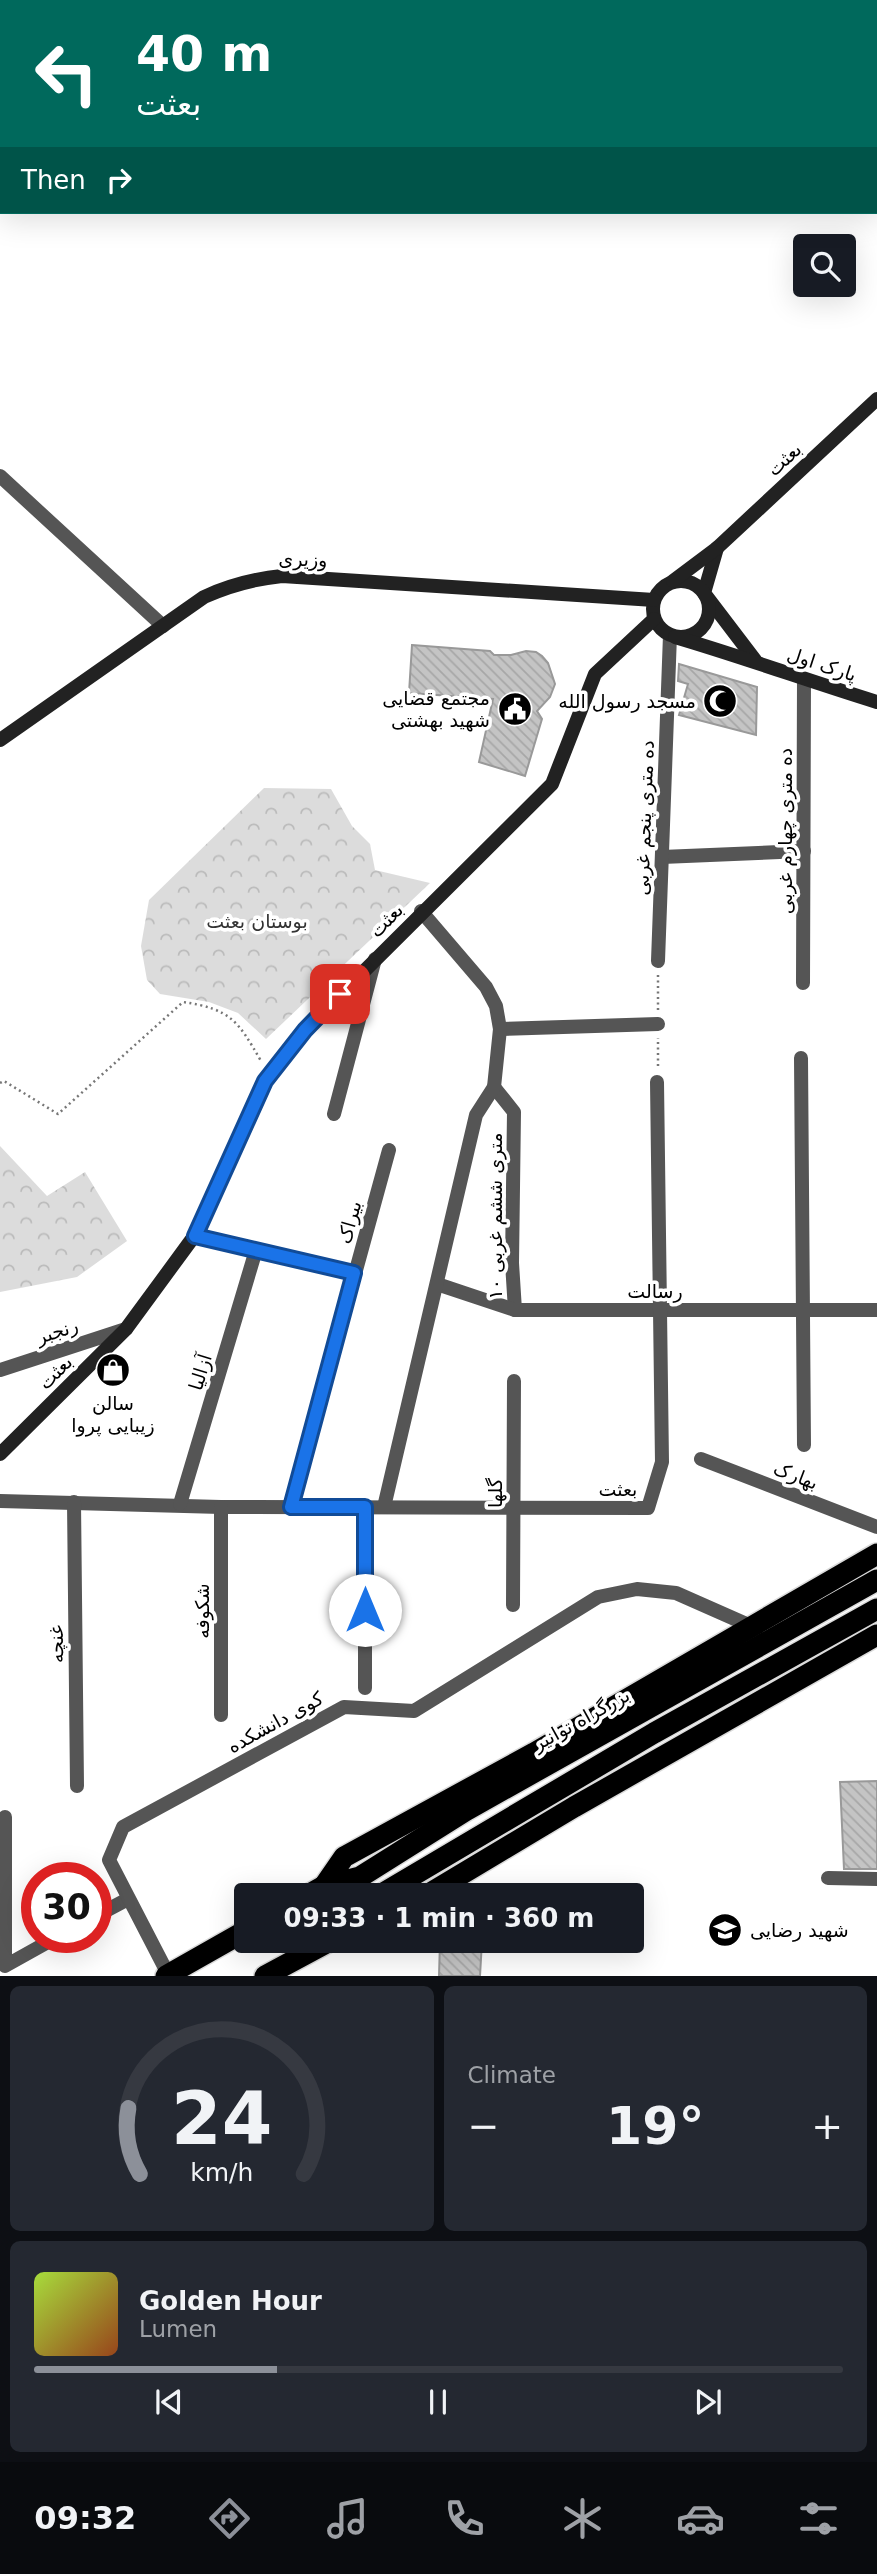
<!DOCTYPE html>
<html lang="en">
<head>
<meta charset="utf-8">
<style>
  :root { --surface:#171b24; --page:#242831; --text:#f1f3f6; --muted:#9ea1a6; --line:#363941; --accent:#8c9099 }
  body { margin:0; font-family:"DejaVu Sans",Cairo,sans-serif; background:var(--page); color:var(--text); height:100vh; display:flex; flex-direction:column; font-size:26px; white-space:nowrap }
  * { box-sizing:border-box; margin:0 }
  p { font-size:23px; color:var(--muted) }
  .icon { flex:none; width:38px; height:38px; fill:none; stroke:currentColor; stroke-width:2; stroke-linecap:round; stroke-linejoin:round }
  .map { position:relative; height:1976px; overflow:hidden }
  .details { display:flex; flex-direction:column; gap:10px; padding:10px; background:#0d0f14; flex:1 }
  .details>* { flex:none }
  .top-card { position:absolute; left:0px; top:0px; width:878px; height:214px; box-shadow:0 7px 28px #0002; background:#00695c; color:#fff; overflow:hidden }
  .controls { position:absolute; left:793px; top:234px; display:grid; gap:14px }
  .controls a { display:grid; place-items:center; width:63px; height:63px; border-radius:7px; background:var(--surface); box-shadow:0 7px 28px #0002; font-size:35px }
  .speed { position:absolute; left:21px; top:1862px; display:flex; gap:14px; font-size:35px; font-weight:700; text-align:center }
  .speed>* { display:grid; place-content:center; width:91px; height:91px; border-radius:50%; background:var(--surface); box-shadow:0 7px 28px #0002; line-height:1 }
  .speed .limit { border:10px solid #d22; background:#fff; color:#111 }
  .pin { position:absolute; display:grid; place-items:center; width:60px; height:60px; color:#fff; margin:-30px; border-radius:14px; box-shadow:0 4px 10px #0006 }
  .me { position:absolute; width:77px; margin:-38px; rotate:0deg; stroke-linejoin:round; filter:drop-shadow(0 0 5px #0008) }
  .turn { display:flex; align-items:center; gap:24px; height:147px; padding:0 21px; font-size:32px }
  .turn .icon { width:91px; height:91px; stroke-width:2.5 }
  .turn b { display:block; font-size:49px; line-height:60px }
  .then { display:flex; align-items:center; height:66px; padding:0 21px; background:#0003; gap:14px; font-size:26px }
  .big { font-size:52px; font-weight:600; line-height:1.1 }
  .details .tile { flex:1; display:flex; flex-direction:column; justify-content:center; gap:10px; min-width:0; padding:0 24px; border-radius:10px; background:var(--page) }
  .details .dial { align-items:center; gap:0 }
  .dial svg { height:182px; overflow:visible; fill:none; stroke:var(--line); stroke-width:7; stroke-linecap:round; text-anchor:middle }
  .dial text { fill:var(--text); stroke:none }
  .song { display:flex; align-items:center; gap:21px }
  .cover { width:84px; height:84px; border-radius:10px; background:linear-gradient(135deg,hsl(80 70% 55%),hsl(20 70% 35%)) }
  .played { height:7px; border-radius:4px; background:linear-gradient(90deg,var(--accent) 30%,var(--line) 30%) }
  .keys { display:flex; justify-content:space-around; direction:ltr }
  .heat { display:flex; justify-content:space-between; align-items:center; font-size:38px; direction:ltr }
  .details .tiles { flex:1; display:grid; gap:10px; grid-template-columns:1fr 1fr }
  .tile:last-child { grid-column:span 2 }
  .trip { position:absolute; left:234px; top:1883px; width:410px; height:70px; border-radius:7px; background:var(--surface); box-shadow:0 7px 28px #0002; font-weight:600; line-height:70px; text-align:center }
  .tab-bar { display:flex; height:112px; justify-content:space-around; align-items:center; background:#090b0e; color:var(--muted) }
  .tab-bar .icon { width:49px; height:49px }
  .tab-bar .selected { color:var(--accent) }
  .tab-bar b { font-size:32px; color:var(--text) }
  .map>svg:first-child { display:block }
</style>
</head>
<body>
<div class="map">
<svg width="877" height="1976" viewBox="0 0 877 1976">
  <defs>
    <pattern id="forest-crowns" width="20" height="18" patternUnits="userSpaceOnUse" patternTransform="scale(1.75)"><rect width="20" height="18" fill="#dcdcdc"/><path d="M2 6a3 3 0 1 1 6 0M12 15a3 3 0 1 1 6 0" fill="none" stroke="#bbb"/></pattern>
    <pattern id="building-back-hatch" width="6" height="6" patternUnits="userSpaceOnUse" patternTransform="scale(1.75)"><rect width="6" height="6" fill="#c4c4c4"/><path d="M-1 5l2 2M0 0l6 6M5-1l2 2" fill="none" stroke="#a7a7a7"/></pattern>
  </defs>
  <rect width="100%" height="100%" fill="#fff"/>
  <g fill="url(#forest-crowns)">
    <path d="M264 788 331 789 352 826 370 844 375 870 430 883 266 1039 238 1013 209 1002 160 994 147 980 141 946 149 900Z"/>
    <path d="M0 1146 47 1196 85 1172 127 1241 77 1277 0 1292Z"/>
  </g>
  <g fill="url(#building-back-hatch)" stroke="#999" stroke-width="2">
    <path d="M412 645 490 651 494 655H511L526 651 536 652 542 656 548 663 555 684 550 697 537 711 542 719 525 776 479 762 493 699 409 693Z"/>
    <path d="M679 664 757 687 756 735 679 715 688 684 678 681Z"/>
    <path d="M877 1781V1869H844L840 1782Z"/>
    <path d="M440 1941H482L480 1976H439Z"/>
  </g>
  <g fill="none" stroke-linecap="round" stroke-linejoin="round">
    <g stroke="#dbdbdb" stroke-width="24">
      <g id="highway">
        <path d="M324 1886 344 1857 534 1753 877 1554"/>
        <path d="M308 1895 324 1886 360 1877 465 1811 877 1580"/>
        <path d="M380 1895 654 1733 877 1609"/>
        <path d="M427 1895 574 1807 877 1635"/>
        <path d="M166 1976 247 1930"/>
        <path d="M265 1976 330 1941"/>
      </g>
    </g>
    <g stroke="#777" stroke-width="2.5" stroke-dasharray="2 3.5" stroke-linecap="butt">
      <path d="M658 1010V975"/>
      <path d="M658 1066V1038"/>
      <path d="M0 1083 4 1081 58 1114 183 1002C231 1009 238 1021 261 1061"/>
    </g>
    <g stroke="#555" stroke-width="14">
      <path d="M414 0 416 2"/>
      <path d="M498 2 499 0"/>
      <path d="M0 476 163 626"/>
      <path d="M662 857 804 851"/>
      <path d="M658 961 670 635"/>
      <path d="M803 983 804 679"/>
      <path d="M500 1029 658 1024"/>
      <path d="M801 1058 804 1445"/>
      <path d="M494 1087 514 1112 512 1263 515 1310"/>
      <path d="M334 1114 375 959"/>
      <path d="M195 1235 354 1273"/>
      <path d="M437 1284 515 1310H877"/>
      <path d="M0 1370 126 1329"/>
      <path d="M701 1459 877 1527"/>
      <path d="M0 1501 221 1507 648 1508 662 1462 657 1082"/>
      <path d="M74 1502 77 1786"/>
      <path d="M180 1504 256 1250"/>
      <path d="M221 1507V1715"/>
      <path d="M291 1507 389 1150"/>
      <path d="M384 1507 476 1115 494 1087 500 1029 496 1006 486 987 421 911"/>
      <path d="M513 1605 514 1381"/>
      <path d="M365 1688V1507"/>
      <path d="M5 1817V1966L57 1937"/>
      <path d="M828 1878 877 1879"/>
      <path d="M96 1916 128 1899"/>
      <path d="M168 1974 109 1860 123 1827 344 1707 414 1711 598 1597 637 1589 676 1593 753 1627"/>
    </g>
    <g stroke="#222" stroke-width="14">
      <path d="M717 548 704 593 755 660"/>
      <circle cx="681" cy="609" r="28"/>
      <path d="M673 581 717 548 877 399"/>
      <path d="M675 637C743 657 809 681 877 702"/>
      <path d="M0 740 204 597C230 585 253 579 282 576L654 600"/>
      <path d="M0 1454 126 1329 195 1235 265 1081 305 1030 552 784 595 674 654 619"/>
    </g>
    <use href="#highway" stroke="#000" stroke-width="21"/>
  </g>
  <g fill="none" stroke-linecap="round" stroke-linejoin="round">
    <g stroke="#114b97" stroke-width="18">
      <path id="route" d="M340 994 305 1030 265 1081 195 1236 354 1273 291 1507H365V1610"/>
    </g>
    <use href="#route" stroke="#1a73e8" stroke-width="12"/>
  </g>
  <defs>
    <g id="mosque-disc" transform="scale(1.75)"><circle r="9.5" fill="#000" stroke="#fff"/><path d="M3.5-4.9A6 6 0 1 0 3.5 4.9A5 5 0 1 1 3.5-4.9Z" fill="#fff"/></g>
    <g id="civic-disc" transform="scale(1.75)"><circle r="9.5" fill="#000" stroke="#fff"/><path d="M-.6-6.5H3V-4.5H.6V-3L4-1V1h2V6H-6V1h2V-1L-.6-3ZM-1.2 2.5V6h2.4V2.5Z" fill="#fff"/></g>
    <g id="shop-disc" transform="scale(1.75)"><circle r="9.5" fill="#000" stroke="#fff"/><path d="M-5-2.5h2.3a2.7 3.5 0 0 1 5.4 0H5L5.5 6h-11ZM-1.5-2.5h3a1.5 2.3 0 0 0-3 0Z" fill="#fff"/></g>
    <g id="school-disc" transform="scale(1.75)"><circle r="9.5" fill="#000" stroke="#fff"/><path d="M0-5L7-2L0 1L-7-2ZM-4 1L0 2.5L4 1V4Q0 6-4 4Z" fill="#fff"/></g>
  </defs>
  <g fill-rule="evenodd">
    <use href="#mosque-disc" x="720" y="701"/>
    <use href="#civic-disc" x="515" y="709"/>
    <use href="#shop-disc" x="113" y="1370"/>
    <use href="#school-disc" x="725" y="1930"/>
  </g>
  <g text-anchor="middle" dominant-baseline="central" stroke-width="7" stroke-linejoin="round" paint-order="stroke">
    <g font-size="19" fill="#000" stroke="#fff">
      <text transform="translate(784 459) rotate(-43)">بعثت</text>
      <text transform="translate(303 559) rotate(2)">وزیری</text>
      <text transform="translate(822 664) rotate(18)">پارک اول</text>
      <text transform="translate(644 818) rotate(-88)">ده متری پنجم غربی</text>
      <text transform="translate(785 831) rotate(-90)">ده متری چهارم غربی</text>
      <text transform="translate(386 920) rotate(-46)">بعثت</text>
      <text transform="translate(495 1216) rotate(-90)">۱۰ متری ششم غربی</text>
      <text transform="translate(349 1222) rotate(-74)">بیراک</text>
      <text x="655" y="1291">رسالت</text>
      <text transform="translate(57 1331) rotate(-18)">رنجبر</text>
      <text transform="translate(55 1372) rotate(-45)">بعثت</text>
      <text transform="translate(200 1372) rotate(-73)">آزالیا</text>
      <text transform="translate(796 1475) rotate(21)">بهارک</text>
      <text x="618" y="1489">بعثت</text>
      <text transform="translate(495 1493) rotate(-90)">گلها</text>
      <text transform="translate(202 1611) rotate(-90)">شکوفه</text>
      <text transform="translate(56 1644) rotate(-91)">غنچه</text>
      <text transform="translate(581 1719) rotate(-29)">بزرگراه توانیر</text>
      <text transform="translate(275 1722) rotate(-29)">کوی دانشکده</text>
    </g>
    <g font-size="19" fill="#000" stroke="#fff" text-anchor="end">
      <text x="490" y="698">مجتمع قضایی<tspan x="490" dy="22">شهید بهشتی</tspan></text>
      <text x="696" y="701">مسجد رسول الله</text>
      <text x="113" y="1403" text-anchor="middle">سالن<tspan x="113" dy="22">زيبايى پروا</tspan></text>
      <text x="750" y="1930" text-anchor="start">شهید رضایی</text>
    </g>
    <g font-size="19" fill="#333" stroke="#fff">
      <text x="257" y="921">بوستان بعثت</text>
    </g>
  </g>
</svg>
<div class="controls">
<a><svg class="icon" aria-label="search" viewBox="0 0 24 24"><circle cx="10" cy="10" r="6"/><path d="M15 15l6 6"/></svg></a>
</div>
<div class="speed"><div class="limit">30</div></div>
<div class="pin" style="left:340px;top:994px;background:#d93025"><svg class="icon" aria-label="arrive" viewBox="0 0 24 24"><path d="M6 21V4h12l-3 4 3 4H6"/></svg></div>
<svg class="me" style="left:365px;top:1610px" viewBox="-20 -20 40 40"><circle r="19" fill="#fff"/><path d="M0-13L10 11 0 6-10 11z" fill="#1a73e8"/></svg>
<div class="trip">09:33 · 1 min · 360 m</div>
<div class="top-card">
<div class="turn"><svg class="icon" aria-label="left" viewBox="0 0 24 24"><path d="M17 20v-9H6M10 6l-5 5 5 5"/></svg><div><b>40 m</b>بعثت</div></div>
<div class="then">Then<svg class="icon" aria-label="right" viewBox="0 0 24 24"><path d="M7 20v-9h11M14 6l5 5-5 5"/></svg></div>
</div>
</div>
<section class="details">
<div class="tiles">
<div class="tile dial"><svg viewBox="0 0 100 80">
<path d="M14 69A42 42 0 1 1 86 69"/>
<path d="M14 69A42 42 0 0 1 9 40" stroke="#8c9099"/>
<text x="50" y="56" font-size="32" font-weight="700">24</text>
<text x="50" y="72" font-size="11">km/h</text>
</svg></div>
<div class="tile"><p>Climate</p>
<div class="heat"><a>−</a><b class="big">19°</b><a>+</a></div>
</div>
<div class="tile">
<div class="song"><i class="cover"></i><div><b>Golden Hour</b><p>Lumen</p></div></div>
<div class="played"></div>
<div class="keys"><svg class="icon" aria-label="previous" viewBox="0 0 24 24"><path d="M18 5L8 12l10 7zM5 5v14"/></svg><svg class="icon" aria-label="pause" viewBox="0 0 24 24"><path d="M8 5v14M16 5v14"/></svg><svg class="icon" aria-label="next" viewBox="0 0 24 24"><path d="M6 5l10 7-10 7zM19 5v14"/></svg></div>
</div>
</div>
</section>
<nav class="tab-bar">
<b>09:32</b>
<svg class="icon selected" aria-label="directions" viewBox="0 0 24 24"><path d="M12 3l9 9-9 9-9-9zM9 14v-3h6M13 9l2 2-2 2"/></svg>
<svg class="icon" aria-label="music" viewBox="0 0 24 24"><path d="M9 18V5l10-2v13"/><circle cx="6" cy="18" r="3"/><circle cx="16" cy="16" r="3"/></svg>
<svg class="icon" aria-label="phone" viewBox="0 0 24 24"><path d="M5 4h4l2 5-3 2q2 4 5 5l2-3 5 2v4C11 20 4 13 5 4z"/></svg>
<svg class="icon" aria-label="climate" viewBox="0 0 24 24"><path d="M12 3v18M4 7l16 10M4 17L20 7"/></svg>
<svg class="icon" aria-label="car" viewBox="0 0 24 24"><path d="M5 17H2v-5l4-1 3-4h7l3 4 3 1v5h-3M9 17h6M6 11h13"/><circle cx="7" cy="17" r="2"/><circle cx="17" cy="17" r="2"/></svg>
<svg class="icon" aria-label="filters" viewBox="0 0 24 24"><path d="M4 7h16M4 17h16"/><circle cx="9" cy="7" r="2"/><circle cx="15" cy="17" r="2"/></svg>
</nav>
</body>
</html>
